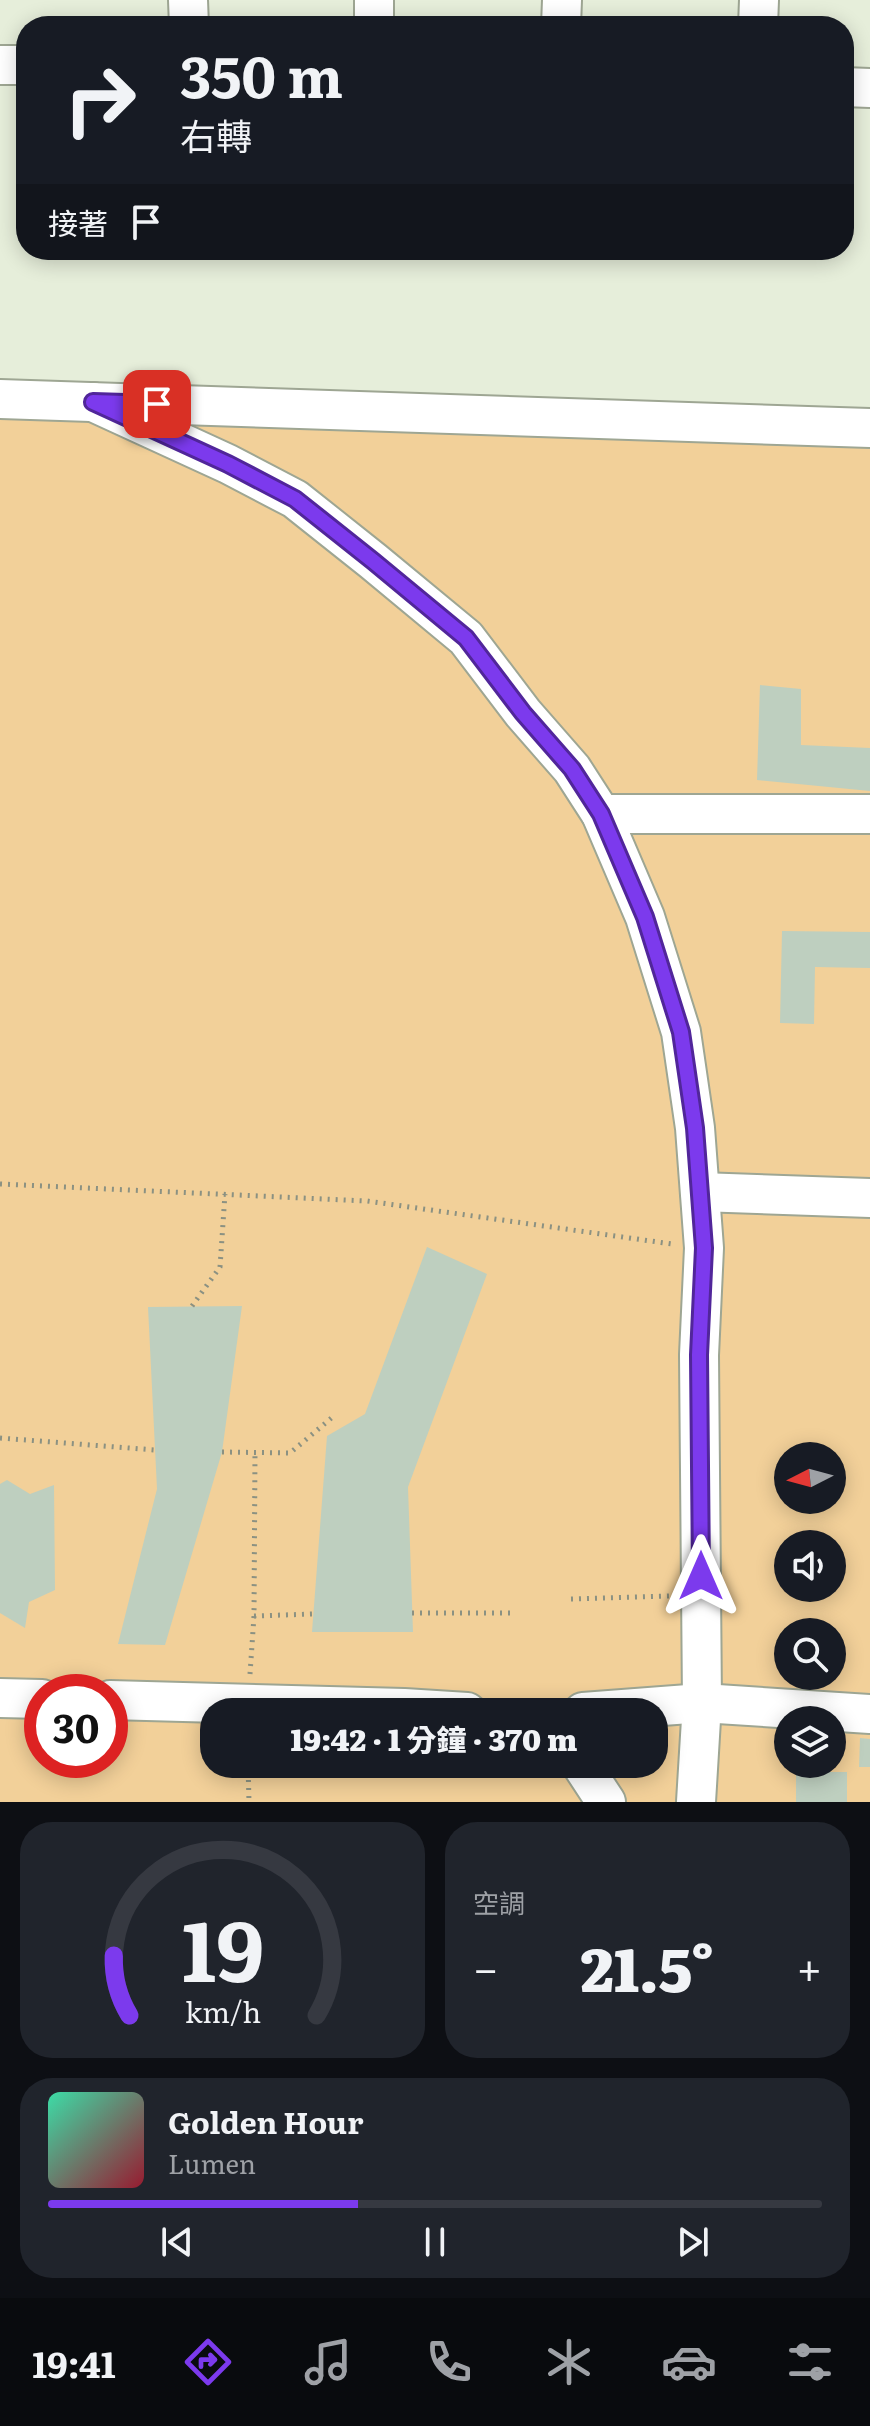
<!DOCTYPE html>
<html lang="zh-TW">
<head>
<meta charset="utf-8">
<style>
  :root { --surface:#171b24; --page:#20242c; --text:#f1f3f6; --muted:#9ea1a6; --line:#363941; --accent:#7c3aed }
  body { margin:0; font-family:Literata,"Noto Sans TC",serif; background:var(--page); color:var(--text); height:100vh; display:flex; flex-direction:column; font-size:30px; white-space:nowrap }
  * { box-sizing:border-box; margin:0 }
  p { font-size:26px; color:var(--muted) }
  .icon { flex:none; width:44px; height:44px; fill:none; stroke:currentColor; stroke-width:2; stroke-linecap:round; stroke-linejoin:round }
  .map { position:relative; height:1802px; overflow:hidden }
  .panel { display:flex; flex-direction:column; gap:20px; padding:20px; background:#0d0f14; flex:1 }
  .panel>* { flex:none }
  .hud { position:absolute; left:16px; top:16px; width:838px; height:244px; border-radius:32px; box-shadow:0 4px 20px #0003; background:#171b24; color:var(--text); overflow:hidden }
  .needle { width:52px; rotate:264deg }
  .tools { position:absolute; left:774px; top:1442px; display:grid; gap:16px }
  .tools a { display:grid; place-items:center; width:72px; height:72px; border-radius:50%; background:var(--surface); box-shadow:0 4px 20px #0003; font-size:40px }
  .speed { position:absolute; left:24px; top:1674px; display:flex; gap:16px; font-size:40px; font-weight:700; text-align:center }
  .speed>* { display:grid; place-content:center; width:104px; height:104px; border-radius:50%; background:var(--surface); box-shadow:0 4px 20px #0003; line-height:1 }
  .speed .limit { border:12px solid #d22; background:#fff; color:#111 }
  .pin { position:absolute; display:grid; place-items:center; width:68px; height:68px; color:#fff; margin:-34px; border-radius:16px; box-shadow:0 4px 12px #0006 }
  .me { position:absolute; width:88px; margin:-44px; rotate:0deg; stroke-linejoin:round; filter:drop-shadow(0 0 6px #0008) }
  .turn { display:flex; align-items:center; gap:28px; height:168px; padding:0 32px; font-size:36px }
  .turn .icon { width:104px; height:104px; stroke-width:2.5 }
  .turn b { display:block; font-size:56px; line-height:68px }
  .then { display:flex; align-items:center; height:76px; padding:0 32px; background:#0003; gap:16px; font-size:30px }
  .big { font-size:60px; font-weight:800; line-height:1.1 }
  .panel .tile { flex:1; display:flex; flex-direction:column; justify-content:center; gap:12px; min-width:0; padding:0 28px; border-radius:32px; background:var(--page) }
  .panel .dial { align-items:center; gap:0 }
  .dial svg { height:208px; overflow:visible; fill:none; stroke:var(--line); stroke-width:7; stroke-linecap:round; text-anchor:middle }
  .dial text { fill:var(--text); stroke:none }
  .song { display:flex; align-items:center; gap:24px }
  .cover { width:96px; height:96px; border-radius:12px; background:linear-gradient(135deg,hsl(160 70% 55%),hsl(350 70% 35%)) }
  .played { height:8px; border-radius:4px; background:linear-gradient(90deg,var(--accent) 40%,var(--line) 40%) }
  .keys { display:flex; justify-content:space-around; direction:ltr }
  .heat { display:flex; justify-content:space-between; align-items:center; font-size:44px; direction:ltr }
  .panel .tiles { flex:1; display:grid; gap:20px; grid-template-columns:1fr 1fr }
  .tile:last-child { grid-column:span 2 }
  .trip { position:absolute; left:200px; top:1698px; width:468px; height:80px; border-radius:32px; background:var(--surface); box-shadow:0 4px 20px #0003; font-weight:800; line-height:80px; text-align:center }
  .dock { display:flex; height:128px; justify-content:space-around; align-items:center; background:#090b0e; color:var(--muted) }
  .dock .icon { width:56px; height:56px }
  .dock .current { color:var(--accent) }
  .dock b { font-size:36px; color:var(--text) }
  .map>svg:first-child { display:block }
</style>
</head>
<body>
<div class="map">
<svg width="870" height="1802" viewBox="0 0 870 1802">
  <rect width="100%" height="100%" fill="#e6eeda"/>
  <path fill="#f2d099" fill-rule="evenodd" d="M0 399 870 430V1802H0ZM788 1456H832V1500H788ZM788 1544H832V1588H788ZM788 1632H832V1676H788ZM42 1692H110V1760H42ZM214 1712H654V1764H214ZM788 1720H832V1764H788Z"/>
  <g fill="#becfbf">
    <path d="M760 685 801 689V745L870 748V791L757 780Z"/>
    <path d="M782 931 870 932V968L815 967 814 1024 780 1023Z"/>
    <path d="M427 1247 487 1274 408 1487 413 1632H312L327 1436 365 1414Z"/>
    <path d="M242 1306 222 1452 165 1645 118 1644 157 1489 148 1307Z"/>
    <path d="M7 1480 30 1494 54 1485 55 1590 29 1602 25 1628 0 1613V1484Z"/>
    <path d="M860 1738 870 1739V1767H859Z"/>
    <rect x="796" y="1772" width="51" height="30"/>
  </g>
  <g fill="none" stroke-linecap="round" stroke-linejoin="round">
    <g stroke="#9ea693" stroke-width="42">
      <g id="minor">
        <path d="M188 0 189 26"/>
        <path d="M374 26V0"/>
        <path d="M561 26 562 0"/>
        <path d="M758 26 759 0"/>
        <path d="M0 65H26"/>
        <path d="M844 87 870 88"/>
        <path d="M0 399 870 428"/>
        <path d="M93 402 228 464 295 499 373 561 466 638 523 713 572 769 601 814 645 917 681 1032 695 1128 704 1248 699 1355 702 1703 696 1802"/>
        <path d="M601 814H870"/>
        <path d="M700 1192 870 1198"/>
        <path d="M0 1698 42 1699"/>
        <path d="M110 1700 404 1708 467 1712"/>
        <path d="M583 1712 702 1703 870 1714"/>
        <path d="M581 1764 606 1802"/>
      </g>
    </g>
    <g stroke="#8b9182" stroke-width="5" stroke-dasharray="2 6" stroke-linecap="butt">
      <path d="M0 1184 367 1201 672 1244"/>
      <path d="M192 1306 220 1267 225 1194"/>
      <path d="M0 1438 155 1450"/>
      <path d="M222 1452 290 1453 335 1415"/>
      <path d="M571 1599 670 1596"/>
      <path d="M412 1613H511"/>
      <path d="M254 1616 313 1614"/>
      <path d="M250 1674 254 1616 255 1452"/>
      <path d="M248 1764 249 1802"/>
    </g>
    <use href="#minor" stroke="#fff" stroke-width="38"/>
  </g>
  <g fill="none" stroke-linecap="round" stroke-linejoin="round">
    <g stroke="#51269a" stroke-width="20">
      <path id="route" d="M157 404 93 402 228 464 295 499 373 561 466 638 523 713 572 769 601 814 645 917 681 1032 695 1128 704 1248 699 1355 701 1576"/>
    </g>
    <use href="#route" stroke="#7c3aed" stroke-width="14"/>
  </g>
</svg>
<div class="tools">
<a><svg class="needle" viewBox="-14 -14 28 28"><path d="M0-13l5 13h-10z" fill="#e53935"/><path d="M0 13l5-13h-10z" fill="#9ea1a6"/></svg></a>
<a><svg class="icon" aria-label="sound" viewBox="0 0 24 24"><path d="M4 9h4l5-4v14l-5-4H4zM17 9q2 3 0 6"/></svg></a>
<a><svg class="icon" aria-label="search" viewBox="0 0 24 24"><circle cx="10" cy="10" r="6"/><path d="M15 15l6 6"/></svg></a>
<a><svg class="icon" aria-label="layers" viewBox="0 0 24 24"><path d="M12 4l9 5-9 5-9-5zM3 14l9 5 9-5"/></svg></a>
</div>
<div class="speed"><div class="limit">30</div></div>
<div class="pin" style="left:157px;top:404px;background:#d93025"><svg class="icon" aria-label="arrive" viewBox="0 0 24 24"><path d="M6 21V4h12l-3 4 3 4H6"/></svg></div>
<svg class="me" style="left:701px;top:1576px" viewBox="-20 -20 40 40"><path d="M0-17L14 15 0 8-14 15z" fill="#7c3aed" stroke="#fff" stroke-width="4"/></svg>
<div class="trip">19:42 · 1 分鐘 · 370 m</div>
<div class="hud">
<div class="turn"><svg class="icon" aria-label="right" viewBox="0 0 24 24"><path d="M7 20v-9h11M14 6l5 5-5 5"/></svg><div><b>350 m</b>右轉</div></div>
<div class="then">接著<svg class="icon" aria-label="arrive" viewBox="0 0 24 24"><path d="M6 21V4h12l-3 4 3 4H6"/></svg></div>
</div>
</div>
<section class="panel">
<div class="tiles">
<div class="tile dial"><svg viewBox="0 0 100 80">
<path d="M14 69A42 42 0 1 1 86 69"/>
<path d="M14 69A42 42 0 0 1 8 46" stroke="#7c3aed"/>
<text x="50" y="56" font-size="32" font-weight="700">19</text>
<text x="50" y="72" font-size="11">km/h</text>
</svg></div>
<div class="tile"><p>空調</p>
<div class="heat"><a>−</a><b class="big">21.5°</b><a>+</a></div>
</div>
<div class="tile">
<div class="song"><i class="cover"></i><div><b>Golden Hour</b><p>Lumen</p></div></div>
<div class="played"></div>
<div class="keys"><svg class="icon" aria-label="previous" viewBox="0 0 24 24"><path d="M18 5L8 12l10 7zM5 5v14"/></svg><svg class="icon" aria-label="pause" viewBox="0 0 24 24"><path d="M8 5v14M16 5v14"/></svg><svg class="icon" aria-label="next" viewBox="0 0 24 24"><path d="M6 5l10 7-10 7zM19 5v14"/></svg></div>
</div>
</div>
</section>
<nav class="dock">
<b>19:41</b>
<svg class="icon current" aria-label="directions" viewBox="0 0 24 24"><path d="M12 3l9 9-9 9-9-9zM9 14v-3h6M13 9l2 2-2 2"/></svg>
<svg class="icon" aria-label="music" viewBox="0 0 24 24"><path d="M9 18V5l10-2v13"/><circle cx="6" cy="18" r="3"/><circle cx="16" cy="16" r="3"/></svg>
<svg class="icon" aria-label="phone" viewBox="0 0 24 24"><path d="M5 4h4l2 5-3 2q2 4 5 5l2-3 5 2v4C11 20 4 13 5 4z"/></svg>
<svg class="icon" aria-label="climate" viewBox="0 0 24 24"><path d="M12 3v18M4 7l16 10M4 17L20 7"/></svg>
<svg class="icon" aria-label="car" viewBox="0 0 24 24"><path d="M5 17H2v-5l4-1 3-4h7l3 4 3 1v5h-3M9 17h6M6 11h13"/><circle cx="7" cy="17" r="2"/><circle cx="17" cy="17" r="2"/></svg>
<svg class="icon" aria-label="filters" viewBox="0 0 24 24"><path d="M4 7h16M4 17h16"/><circle cx="9" cy="7" r="2"/><circle cx="15" cy="17" r="2"/></svg>
</nav>
</body>
</html>
